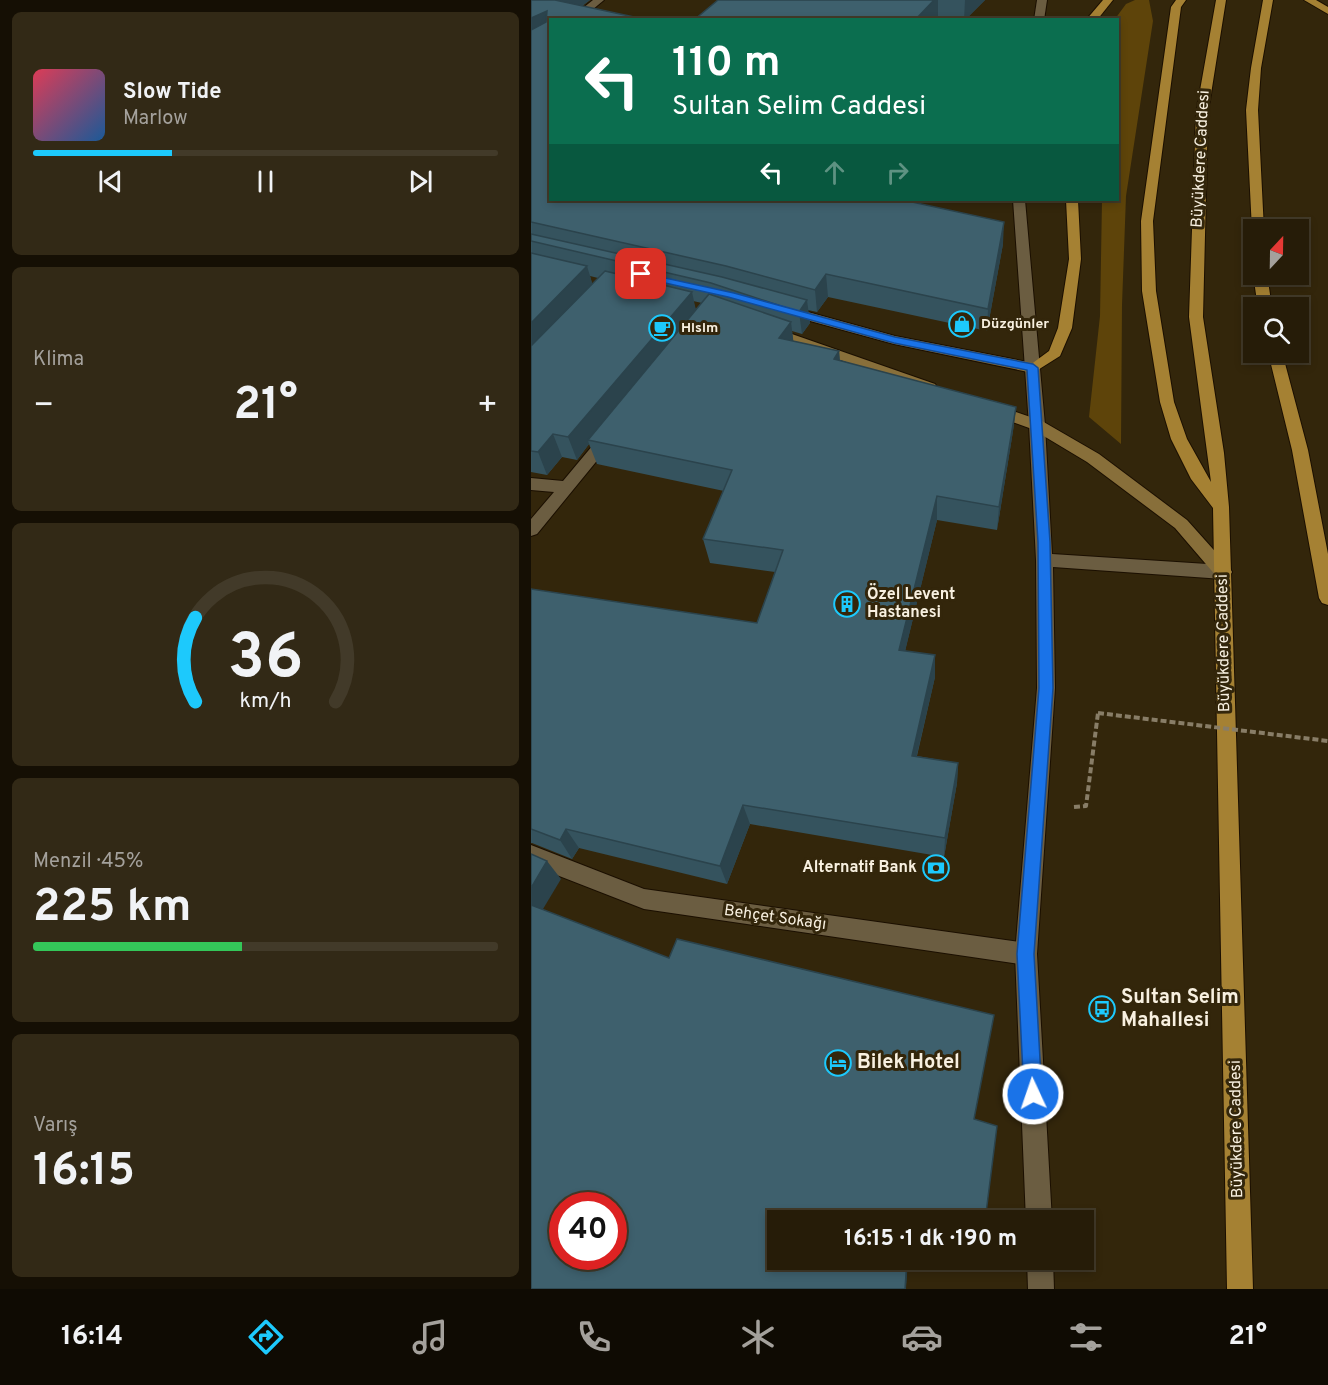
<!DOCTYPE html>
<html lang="tr">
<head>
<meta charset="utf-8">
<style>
  :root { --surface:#261c08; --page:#322916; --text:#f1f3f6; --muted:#a4a19c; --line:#423a29; --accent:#1dc9fc }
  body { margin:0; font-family:Overpass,sans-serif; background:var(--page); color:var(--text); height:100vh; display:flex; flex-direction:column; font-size:22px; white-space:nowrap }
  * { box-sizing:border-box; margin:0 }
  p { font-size:20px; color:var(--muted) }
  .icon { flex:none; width:33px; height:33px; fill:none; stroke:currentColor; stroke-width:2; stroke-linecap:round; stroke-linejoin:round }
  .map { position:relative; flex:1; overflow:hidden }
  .panel { display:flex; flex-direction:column; gap:12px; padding:12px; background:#150f04; width:531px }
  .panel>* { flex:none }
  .banner { position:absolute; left:18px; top:18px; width:570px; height:183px; border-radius:0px; box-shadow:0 3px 9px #0003,0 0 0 2px var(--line); background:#0b6e4f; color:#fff; overflow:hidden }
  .needle { width:39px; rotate:22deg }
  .buttons { position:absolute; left:712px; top:219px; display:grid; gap:12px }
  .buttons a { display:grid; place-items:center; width:66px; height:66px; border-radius:0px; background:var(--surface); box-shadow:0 3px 9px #0003,0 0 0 2px var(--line); font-size:30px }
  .speed { position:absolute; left:18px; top:1192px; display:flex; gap:12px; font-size:30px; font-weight:700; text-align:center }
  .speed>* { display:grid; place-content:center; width:78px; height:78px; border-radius:50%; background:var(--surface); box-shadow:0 3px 9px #0003,0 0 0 2px var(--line); line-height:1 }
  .speed .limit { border:9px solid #d22; background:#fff; color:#111 }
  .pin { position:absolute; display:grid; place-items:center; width:51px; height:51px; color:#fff; margin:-26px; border-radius:12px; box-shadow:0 3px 9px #0006 }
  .me { position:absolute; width:66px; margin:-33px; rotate:357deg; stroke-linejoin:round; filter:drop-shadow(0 0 4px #0008) }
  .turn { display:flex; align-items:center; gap:21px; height:126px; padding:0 24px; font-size:27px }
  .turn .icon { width:78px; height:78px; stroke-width:2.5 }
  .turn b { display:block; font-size:42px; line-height:51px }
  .lanes { display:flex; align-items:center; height:57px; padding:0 24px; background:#0003; justify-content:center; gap:30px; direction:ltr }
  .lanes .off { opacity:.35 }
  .big { font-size:45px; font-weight:700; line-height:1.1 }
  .panel .widget { flex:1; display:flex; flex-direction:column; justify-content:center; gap:9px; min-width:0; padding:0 21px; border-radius:9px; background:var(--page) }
  .panel .dial { align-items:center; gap:0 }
  .dial svg { height:156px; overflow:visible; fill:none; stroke:var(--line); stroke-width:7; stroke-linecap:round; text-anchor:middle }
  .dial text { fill:var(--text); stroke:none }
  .song { display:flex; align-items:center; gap:18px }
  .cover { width:72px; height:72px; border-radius:9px; background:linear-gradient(135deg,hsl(350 70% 55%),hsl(210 70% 35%)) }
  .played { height:6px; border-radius:3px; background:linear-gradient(90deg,var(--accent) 30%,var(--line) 30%) }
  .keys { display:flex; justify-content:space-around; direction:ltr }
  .heat { display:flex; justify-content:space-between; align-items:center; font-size:33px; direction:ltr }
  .charge { height:9px; border-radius:4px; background:linear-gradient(90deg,#34c759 45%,var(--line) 0) }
  .trip { position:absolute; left:236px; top:1210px; width:327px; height:60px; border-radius:0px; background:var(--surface); box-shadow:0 3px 9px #0003,0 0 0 2px var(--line); font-weight:700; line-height:60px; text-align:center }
  .tabs { display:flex; height:96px; justify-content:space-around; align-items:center; background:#0f0b03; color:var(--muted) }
  .tabs .icon { width:42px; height:42px }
  .tabs .on { color:var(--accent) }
  .tabs b { font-size:27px; color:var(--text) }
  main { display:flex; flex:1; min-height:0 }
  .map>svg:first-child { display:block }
</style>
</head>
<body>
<main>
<section class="panel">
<div class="widget">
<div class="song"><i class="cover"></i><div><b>Slow Tide</b><p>Marlow</p></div></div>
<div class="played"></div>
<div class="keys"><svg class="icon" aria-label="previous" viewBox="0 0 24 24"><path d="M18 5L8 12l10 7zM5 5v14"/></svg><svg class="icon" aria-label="pause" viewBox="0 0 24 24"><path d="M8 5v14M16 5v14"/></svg><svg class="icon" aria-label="next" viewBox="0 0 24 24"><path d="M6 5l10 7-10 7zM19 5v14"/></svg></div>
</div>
<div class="widget"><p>Klima</p>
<div class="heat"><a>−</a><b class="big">21°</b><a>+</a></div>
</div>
<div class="widget dial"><svg viewBox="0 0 100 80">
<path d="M14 69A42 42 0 1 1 86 69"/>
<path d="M14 69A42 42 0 0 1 14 26" stroke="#1dc9fc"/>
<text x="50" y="56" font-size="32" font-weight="700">36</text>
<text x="50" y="72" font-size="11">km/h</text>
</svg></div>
<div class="widget"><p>Menzil · 45%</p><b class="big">225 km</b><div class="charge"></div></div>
<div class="widget"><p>Varış</p><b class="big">16:15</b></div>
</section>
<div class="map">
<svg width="797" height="1289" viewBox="0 0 797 1289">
  <rect width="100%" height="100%" fill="#33260b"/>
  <path fill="#5e440a" d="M604 0H618L622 21 595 196 591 305 590 444 558 417 569 316 571 200H586V20L584 19 595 4Z"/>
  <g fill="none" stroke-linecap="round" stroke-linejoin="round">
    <g stroke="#1b0f00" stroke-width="2">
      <g id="minor">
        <path d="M62 0H73L49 20H37Z"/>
        <path d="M77 432 82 433 85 437 82 441 6 534 0 536V519L23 492 0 490V478L32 481 72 433Z"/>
        <path d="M0 845 113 889 495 943 503 946 506 954 503 962 495 965 113 909 0 865Z"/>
      </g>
    </g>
    <g stroke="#1b0f00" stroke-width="2">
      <g id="tertiary">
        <path d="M506 0H516L513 20H503Z"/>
        <path d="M482 200H494L514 425 521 554 692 565 698 567 701 572 698 577 692 579 522 567 524 688 506 954 521 1221H495L484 954 506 688 505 560 498 425Z"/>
        <path d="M496 1260H522L523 1289H497Z"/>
      </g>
    </g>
    <g stroke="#1b0f00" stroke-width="2">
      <g id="secondary">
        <path d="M255 306 364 336 502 363 509 368 502 373 363 344 250 313 248 310Z"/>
        <path d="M238 326 404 384 406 387 404 390H394L233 333 231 330 233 327Z"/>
        <path d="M462 404 511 421 568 454 656 520 698 567 701 572 698 577 692 579 686 577 644 528 556 462 501 429 457 413 455 409 457 405Z"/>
      </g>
    </g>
    <g stroke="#1b0f00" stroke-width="2">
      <g id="primary">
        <path d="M572 0H582L566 20H555Z"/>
        <path d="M645 0H655L650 7 622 221 625 291 643 402 656 439 680 482 658 317 665 113 685 0H695L677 113 672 317 693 453 698 507 722 1289H696L682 508 660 479 640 439 629 402 611 291 610 221 640 7Z"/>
        <path d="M732 0H742L730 68 727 110 733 230H723V233L721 230 715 110 720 68Z"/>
        <path d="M773 0H785L797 7V14Z"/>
        <path d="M535 200H547L550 259 541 328 529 356 502 373 495 368 518 351 527 328 538 259Z"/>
        <path d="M722 274H736L741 308H727Z"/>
        <path d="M737 352H751L777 450 797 554V605L791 603 788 598 761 450Z"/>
      </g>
    </g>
    <path stroke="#887d67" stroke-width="4" stroke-dasharray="6 3" stroke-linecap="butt" d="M543 807 555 806 567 713"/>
    <use href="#minor" fill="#6b5d41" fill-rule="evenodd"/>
    <use href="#tertiary" fill="#6b5d41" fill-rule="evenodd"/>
    <use href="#secondary" fill="#886f3a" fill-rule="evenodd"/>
    <use href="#primary" fill="#a58133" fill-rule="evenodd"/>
    <path stroke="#887d67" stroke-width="4" stroke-dasharray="6 3" stroke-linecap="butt" d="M567 713 797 741"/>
  </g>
  <g fill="#35535e" fill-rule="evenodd">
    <path d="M0 0H59L51 6 20 200H391L388 203 472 244 456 331 297 297 286 312 277 310 279 323 271 334 261 331 262 341 308 351 309 361 485 407 482 431 466 530 406 520 374 651 404 655V677L386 756 427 763 426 783 413 857 219 824 196 884 48 848 41 859 1 843H0V589L226 623 244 572 179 563 172 539 193 491 66 464 58 444 46 460 31 457 16 475 0 472ZM59 276 67 278 61 284ZM162 301 171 303 165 310Z"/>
    <path d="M187 0H454L434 20H425L407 16Z"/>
  </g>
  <g fill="#2b434c">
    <path d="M24 0H59L32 20Z"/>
    <path d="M403 0H407V16L404 20H384Z"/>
    <path d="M434 0H454L434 20H433Z"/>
    <path d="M16 11 20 24 0 42V18Z"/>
    <path d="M373 200H391L373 223Z"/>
    <path d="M473 222 472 244 456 331 457 309Z"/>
    <path d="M56 266 63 289 0 355V323Z"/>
    <path d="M295 274 297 297 286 312 284 290Z"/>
    <path d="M161 292 166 315 57 440 58 444 46 460 37 437Z"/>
    <path d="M276 300 279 323 271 334 268 312Z"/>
    <path d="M260 322 263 346 248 338Z"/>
    <path d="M308 351 310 376 303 359Z"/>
    <path d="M485 407 482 431 466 530 468 507Z"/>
    <path d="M22 434 31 457 16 475 7 452Z"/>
    <path d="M406 496V520L369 672 368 650Z"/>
    <path d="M404 655V677L381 776V756Z"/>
    <path d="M427 763 426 783 413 857 414 838Z"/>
    <path d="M212 805 219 824 196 884 189 866Z"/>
    <path d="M35 829 48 848 41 859 29 840Z"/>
    <path d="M16 861 30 879 6 919 0 912V888Z"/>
    <path d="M376 1260H377L375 1289H374Z"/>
  </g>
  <g fill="#3e606d" stroke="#2b434c" stroke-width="1.5" fill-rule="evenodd">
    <path d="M0 0H24L117 20H20V200H373H372L473 222 457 309 295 274 284 290 195 266 0 222V30L15 22 16 11 0 18Z"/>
    <path d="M187 0H403L384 20H163Z"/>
    <path d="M0 234 191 277 276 300 268 312 180 283 0 241Z"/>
    <path d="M0 253 56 266 0 323Z"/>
    <path d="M74 271 161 292 37 437 22 434 7 452 0 451V346Z"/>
    <path d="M178 294 260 322 248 338 308 351 303 359 485 407 468 507 406 496 368 650 404 655 381 756 427 763 414 838 212 805 189 866 35 829 29 840 0 829V589L226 623 252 550 172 539 201 470 57 440Z"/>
    <path d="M0 854 16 861 0 888Z"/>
    <path d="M0 905 138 958 146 939 463 1015 443 1119 466 1126 454 1221H381L378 1220V1221H246V1260H376L374 1289H0ZM32 1206H82V1257H32Z"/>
  </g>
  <path fill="#1a73e8" stroke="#114b97" stroke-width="1.5" d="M107 272 203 293 364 337 502 364 507 368 519 542 522 688 503 954 511 1094 509 1100 502 1103 496 1100 493 1094 486 954 508 688 507 542 496 370 363 343 197 297 107 277Z"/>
  <defs>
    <g id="shop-ring" transform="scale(1.35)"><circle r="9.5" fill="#33260b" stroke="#1dc9fc" stroke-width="1.5"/><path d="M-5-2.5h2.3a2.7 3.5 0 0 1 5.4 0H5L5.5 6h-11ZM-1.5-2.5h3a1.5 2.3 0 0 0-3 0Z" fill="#1dc9fc"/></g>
    <g id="cafe-ring" transform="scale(1.35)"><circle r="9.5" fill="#33260b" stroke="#1dc9fc" stroke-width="1.5"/><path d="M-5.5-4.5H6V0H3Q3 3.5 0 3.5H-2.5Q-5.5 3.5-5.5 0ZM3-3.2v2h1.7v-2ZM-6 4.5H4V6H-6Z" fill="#1dc9fc"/></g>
    <g id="building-ring" transform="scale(1.35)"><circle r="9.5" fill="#33260b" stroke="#1dc9fc" stroke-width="1.5"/><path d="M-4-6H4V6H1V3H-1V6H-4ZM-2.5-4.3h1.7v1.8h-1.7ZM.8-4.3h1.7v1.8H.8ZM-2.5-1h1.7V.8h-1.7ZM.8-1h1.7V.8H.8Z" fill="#1dc9fc"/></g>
    <g id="bank-ring" transform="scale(1.35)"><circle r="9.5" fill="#33260b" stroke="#1dc9fc" stroke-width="1.5"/><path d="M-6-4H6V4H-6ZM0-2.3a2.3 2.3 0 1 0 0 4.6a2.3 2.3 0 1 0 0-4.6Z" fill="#1dc9fc"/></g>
    <g id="bus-ring" transform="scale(1.35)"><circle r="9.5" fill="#33260b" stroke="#1dc9fc" stroke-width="1.5"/><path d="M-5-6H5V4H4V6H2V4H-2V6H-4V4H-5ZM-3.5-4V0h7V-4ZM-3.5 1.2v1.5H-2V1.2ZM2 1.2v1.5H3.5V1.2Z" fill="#1dc9fc"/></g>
    <g id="hotel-ring" transform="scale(1.35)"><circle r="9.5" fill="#33260b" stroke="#1dc9fc" stroke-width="1.5"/><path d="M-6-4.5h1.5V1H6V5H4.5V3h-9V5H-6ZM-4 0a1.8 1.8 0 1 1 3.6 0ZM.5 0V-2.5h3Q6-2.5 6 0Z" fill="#1dc9fc"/></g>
  </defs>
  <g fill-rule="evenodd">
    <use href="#shop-ring" x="431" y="324"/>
    <use href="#cafe-ring" x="131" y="328"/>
    <use href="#building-ring" x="316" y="604"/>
    <use href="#bank-ring" x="405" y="868"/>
    <use href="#bus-ring" x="571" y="1009"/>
    <use href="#hotel-ring" x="307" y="1063"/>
  </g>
  <g text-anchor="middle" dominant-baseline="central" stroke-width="6" stroke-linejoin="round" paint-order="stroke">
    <g font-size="14" font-weight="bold" fill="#f8f0e0" stroke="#33260b" text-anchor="start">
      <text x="450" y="324">Düzgünler</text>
      <text x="150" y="328">Hisim</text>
    </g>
    <g font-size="16" fill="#f8f0e0" stroke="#33260b">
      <text transform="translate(670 159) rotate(-87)">Büyükdere Caddesi</text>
      <text transform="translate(693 643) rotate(-91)">Büyükdere Caddesi</text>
      <text transform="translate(244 918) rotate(8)">Behçet Sokağı</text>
      <text transform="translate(706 1129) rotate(-91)">Büyükdere Caddesi</text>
    </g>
    <g font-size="16" font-weight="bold" fill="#f8f0e0" stroke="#33260b" text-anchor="start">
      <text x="336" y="595">Özel Levent<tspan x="336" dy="18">Hastanesi</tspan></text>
      <text x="386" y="868" text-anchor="end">Alternatif Bank</text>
    </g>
    <g font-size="20" font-weight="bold" fill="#f8f0e0" stroke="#33260b" text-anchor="start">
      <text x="590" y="998">Sultan Selim<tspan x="590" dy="23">Mahallesi</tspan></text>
      <text x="326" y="1063">Bilek Hotel</text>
    </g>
  </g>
</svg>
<div class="buttons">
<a><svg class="needle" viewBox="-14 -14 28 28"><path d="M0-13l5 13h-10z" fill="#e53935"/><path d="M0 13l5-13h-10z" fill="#a4a19c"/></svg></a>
<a><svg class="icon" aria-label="search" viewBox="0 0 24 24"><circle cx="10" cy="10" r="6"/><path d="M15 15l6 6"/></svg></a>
</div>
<div class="speed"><div class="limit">40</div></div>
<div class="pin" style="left:110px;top:274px;background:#d93025"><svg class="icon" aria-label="arrive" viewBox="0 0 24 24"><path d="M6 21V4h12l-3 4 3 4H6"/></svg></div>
<svg class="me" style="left:502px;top:1094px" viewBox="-20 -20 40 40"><circle r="17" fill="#1a73e8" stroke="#fff" stroke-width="3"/><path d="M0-11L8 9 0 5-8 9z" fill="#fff"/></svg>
<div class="trip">16:15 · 1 dk · 190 m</div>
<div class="banner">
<div class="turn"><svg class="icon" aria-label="left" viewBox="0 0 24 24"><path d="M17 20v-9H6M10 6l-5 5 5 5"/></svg><div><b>110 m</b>Sultan Selim Caddesi</div></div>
<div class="lanes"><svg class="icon" aria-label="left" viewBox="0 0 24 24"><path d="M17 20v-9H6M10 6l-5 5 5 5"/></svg><svg class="icon off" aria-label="ahead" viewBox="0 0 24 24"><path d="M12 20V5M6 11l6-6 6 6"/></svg><svg class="icon off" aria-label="right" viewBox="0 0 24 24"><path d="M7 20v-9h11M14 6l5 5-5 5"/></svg></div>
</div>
</div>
</main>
<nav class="tabs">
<b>16:14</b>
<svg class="icon on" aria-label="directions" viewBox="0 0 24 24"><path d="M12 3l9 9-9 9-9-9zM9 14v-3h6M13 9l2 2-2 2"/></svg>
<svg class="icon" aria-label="music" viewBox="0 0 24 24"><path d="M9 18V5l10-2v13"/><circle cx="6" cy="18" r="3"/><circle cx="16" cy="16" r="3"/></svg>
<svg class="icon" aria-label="phone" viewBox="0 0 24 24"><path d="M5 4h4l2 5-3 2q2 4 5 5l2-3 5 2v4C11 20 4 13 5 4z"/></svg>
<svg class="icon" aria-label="climate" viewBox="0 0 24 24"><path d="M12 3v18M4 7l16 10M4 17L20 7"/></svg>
<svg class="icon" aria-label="car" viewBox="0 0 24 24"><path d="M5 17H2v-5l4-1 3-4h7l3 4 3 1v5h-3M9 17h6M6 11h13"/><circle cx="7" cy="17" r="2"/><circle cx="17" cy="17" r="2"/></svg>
<svg class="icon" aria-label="filters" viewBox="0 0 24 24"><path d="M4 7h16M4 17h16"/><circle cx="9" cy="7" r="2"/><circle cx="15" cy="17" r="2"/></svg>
<b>21°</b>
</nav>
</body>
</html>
